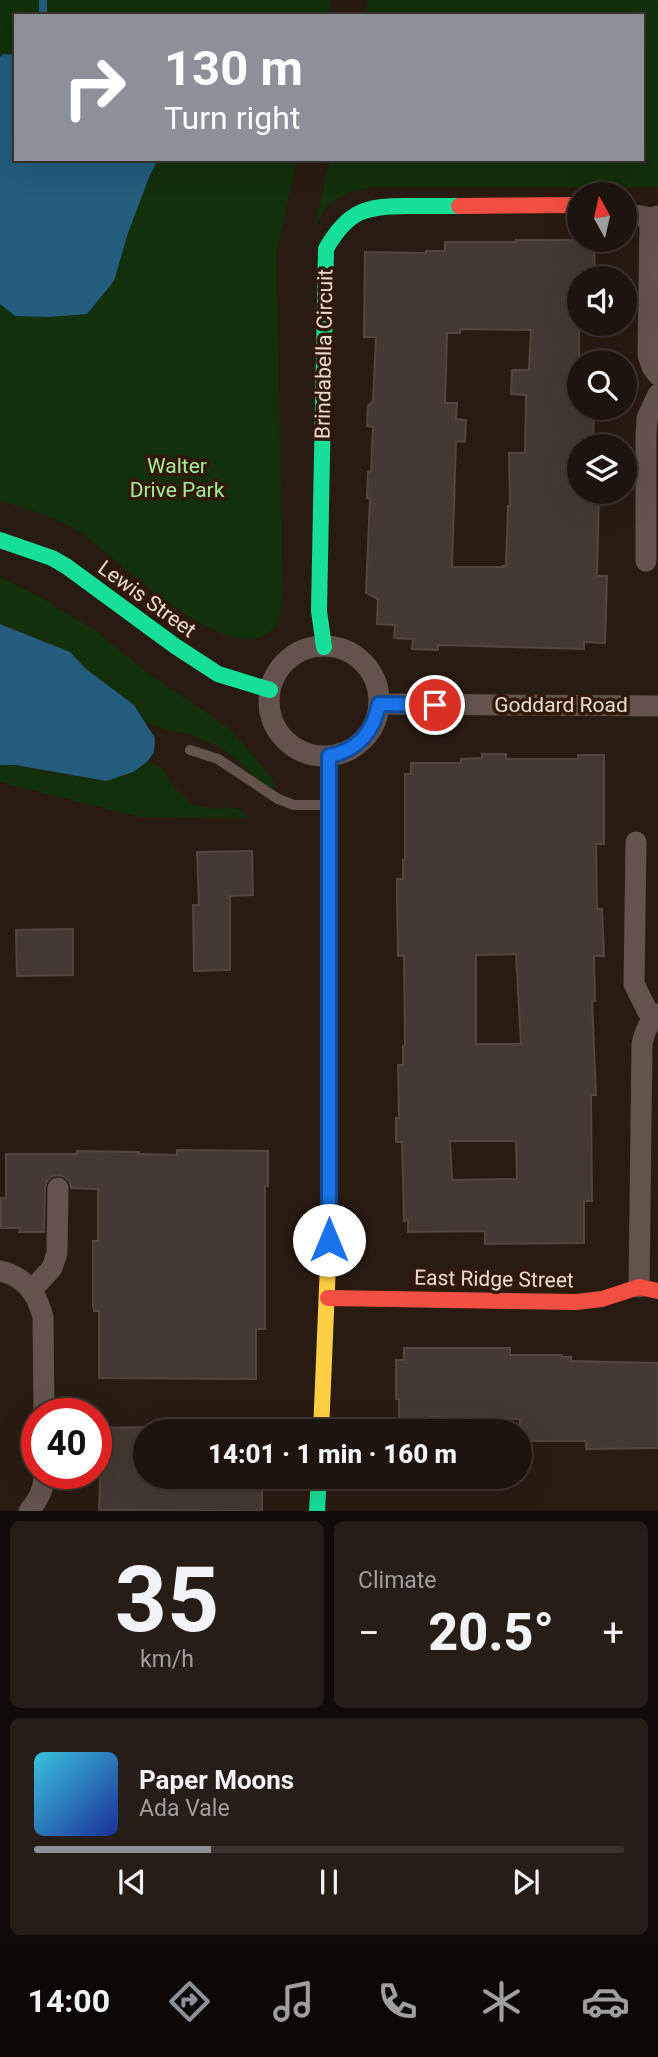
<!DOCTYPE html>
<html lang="en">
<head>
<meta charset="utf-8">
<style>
  :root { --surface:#1e140e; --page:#261d17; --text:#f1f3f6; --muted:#a19e9e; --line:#3c332e; --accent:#8c9099 }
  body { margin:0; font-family:Roboto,sans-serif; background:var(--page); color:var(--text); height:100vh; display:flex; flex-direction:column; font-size:26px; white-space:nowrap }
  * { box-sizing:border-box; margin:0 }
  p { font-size:23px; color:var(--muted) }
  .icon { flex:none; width:38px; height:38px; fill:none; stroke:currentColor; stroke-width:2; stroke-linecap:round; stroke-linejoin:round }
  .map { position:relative; height:1511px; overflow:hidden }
  .side { display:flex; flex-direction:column; gap:10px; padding:10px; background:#100b08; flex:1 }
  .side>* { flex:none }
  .banner { position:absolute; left:14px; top:14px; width:630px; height:147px; border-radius:0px; box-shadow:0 7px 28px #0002,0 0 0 2px var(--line); background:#8c9099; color:#fff; overflow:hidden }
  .needle { width:46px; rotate:352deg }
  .buttons { position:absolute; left:567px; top:182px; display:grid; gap:14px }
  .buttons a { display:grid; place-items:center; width:70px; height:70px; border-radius:50%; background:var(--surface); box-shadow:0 7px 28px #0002,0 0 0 2px var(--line); font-size:35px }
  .speed { position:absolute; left:21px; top:1398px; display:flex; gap:14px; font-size:35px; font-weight:700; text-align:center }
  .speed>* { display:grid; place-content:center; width:91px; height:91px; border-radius:50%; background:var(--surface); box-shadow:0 7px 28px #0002,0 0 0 2px var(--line); line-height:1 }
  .speed .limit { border:10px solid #d22; background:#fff; color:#111 }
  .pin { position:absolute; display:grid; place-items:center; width:60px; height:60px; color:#fff; margin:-30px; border:4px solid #fff; border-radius:50%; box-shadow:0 2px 7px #0007 }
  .me { position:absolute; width:77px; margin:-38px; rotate:0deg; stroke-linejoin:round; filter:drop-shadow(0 0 5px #0008) }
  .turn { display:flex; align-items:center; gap:24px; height:147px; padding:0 35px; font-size:32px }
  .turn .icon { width:91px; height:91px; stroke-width:2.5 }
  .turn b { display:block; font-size:49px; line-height:60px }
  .big { font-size:52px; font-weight:800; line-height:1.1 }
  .side .tile { flex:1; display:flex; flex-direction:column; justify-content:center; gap:10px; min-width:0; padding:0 24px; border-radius:10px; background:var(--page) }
  .side .dial { align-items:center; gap:0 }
  .dial b { font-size:91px; line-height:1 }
  .song { display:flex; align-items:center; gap:21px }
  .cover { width:84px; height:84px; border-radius:10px; background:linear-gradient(135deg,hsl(190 70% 55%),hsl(230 70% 35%)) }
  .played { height:7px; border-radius:4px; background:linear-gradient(90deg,var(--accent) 30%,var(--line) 30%) }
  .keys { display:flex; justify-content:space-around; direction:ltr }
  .heat { display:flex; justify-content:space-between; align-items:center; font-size:38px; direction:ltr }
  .side .tiles { flex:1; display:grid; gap:10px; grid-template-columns:1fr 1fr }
  .tile:last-child { grid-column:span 2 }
  .trip { position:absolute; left:133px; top:1419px; width:399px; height:70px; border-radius:35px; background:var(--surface); box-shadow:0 7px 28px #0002,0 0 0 2px var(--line); font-weight:800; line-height:70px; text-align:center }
  .tabs { display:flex; height:112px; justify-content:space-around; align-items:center; background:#0c0806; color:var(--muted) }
  .tabs .icon { width:49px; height:49px }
  .tabs .current { color:var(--accent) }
  .tabs b { font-size:32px; color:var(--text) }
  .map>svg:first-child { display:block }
</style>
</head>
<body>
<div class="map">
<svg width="658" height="1511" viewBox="0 0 658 1511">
  <rect width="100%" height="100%" fill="#281b12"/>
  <g fill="#12300a">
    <path d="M0 0H331L328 16H16V55L4 54 0 57Z"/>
    <path d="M368 0H658V187H373L348 192 326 207 314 228 330 159H642V16H365Z"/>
    <path d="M158 159H297L276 254 283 593C281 602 281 617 277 624 239 681 117 558 84 535 60 518 28 509 0 501V304L15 316 114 281C126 240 138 198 158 159Z"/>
    <path d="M0 577 43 599 94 630 148 673 231 730 272 778 275 788 266 787 242 764 219 746 185 733 167 731 146 722 134 705 86 669 70 652 0 623Z"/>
    <path d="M148 761 162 768 173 786 192 805 216 809 226 807 238 809 251 818 140 817 0 782V765H15L52 773 106 781 133 772Z"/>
  </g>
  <g fill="#235c7c">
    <path d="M3 54 16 55V159H158L150 175 128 233 114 281 87 314 50 317 15 316 0 304V57Z"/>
    <path d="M0 624 70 652 86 669 134 705 155 738 154 752 148 761 133 772 106 781 15 765H0Z"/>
  </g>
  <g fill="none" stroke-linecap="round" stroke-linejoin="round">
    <path stroke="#235c7c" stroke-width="8" d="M43 16V0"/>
  </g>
  <g fill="#443932" stroke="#52463f" stroke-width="2" fill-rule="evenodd">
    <path d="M516 240H594L595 278H579V408H594L593 446H579V492H599L597 576H607L605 643 584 642V649L438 645V650L412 649 413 639 394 638 395 625 377 624 378 599 366 593 370 498H367L368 472H371L373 427 367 426 368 406 373 401 376 337H364L365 252 426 253V251H445V242H516ZM460 329 531 330 529 370H512L511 394 526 395 525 453H509L510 506H508L506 566H503V567H452L456 441 465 442 466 420 456 419 457 403H445L447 333H460Z"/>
    <path d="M482 754H506V759H578V755H604V844H596L597 909H602L604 956H594L595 1001H592L596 1095H591L592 1201H584V1243L485 1244V1231L408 1232V1220L404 1221 402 1142H396V1118H399L398 1065H403V1046L405 1045 404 956H398L397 898V879H403V860H405V774H411V763H461V759L482 758ZM516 954 521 1044H476V955ZM450 1141H516L517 1179 452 1180Z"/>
    <path d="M252 851 253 895 230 896V970L194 971 193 905H199L197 852Z"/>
    <path d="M73 929V975L17 976 16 930Z"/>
    <path d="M177 1150 268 1151V1186H265V1329H256V1379L99 1378V1311H94L93 1305V1241H98V1189L71 1188 70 1182 65 1177 59 1175 52 1176 47 1181 45 1188 44 1232H19L20 1228H1V1198H6V1154H77V1151L139 1152V1154L177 1155Z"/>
    <path d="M404 1348H510V1355H562V1357H571V1361L658 1363V1448L586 1449V1441H520V1419L429 1417V1421L399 1420V1399H396V1360H404Z"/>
    <path d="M145 1427V1477H262V1511L99 1510 102 1428Z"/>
  </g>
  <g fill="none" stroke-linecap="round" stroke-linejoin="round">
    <path stroke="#64534d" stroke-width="10" d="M190 750 218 759 278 799 294 805H327"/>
    <g stroke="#64534d" stroke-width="21">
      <path d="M625 213 650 218 658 216"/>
      <path d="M650 218 648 355 652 367 658 375"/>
      <path d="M646 561V436L647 418 658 394"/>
      <circle cx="324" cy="701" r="55"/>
      <path d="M379 704 658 706"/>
      <path d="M636 842 634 984 652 1020"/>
      <path d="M0 1271C25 1276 37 1294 43 1317L44 1414"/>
      <path d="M639 1287 642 1045C644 1032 648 1023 658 1014"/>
      <path d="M32 1290 52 1268 57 1253 58 1188"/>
      <path d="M29 1511C39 1499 44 1489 44 1474"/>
    </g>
    <g stroke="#16e098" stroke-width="16">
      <path d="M0 540 52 558 66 566 175 646 218 674 270 690"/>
      <path d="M324 647 319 611 326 249C348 210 366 206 408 206 425 206 442 206 459 206"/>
      <path d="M329 756V985"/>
      <path d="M317 1511 319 1477"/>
    </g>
    <path stroke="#ffcf43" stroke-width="16" d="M321 1432 329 1240V985"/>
    <g stroke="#f24e42" stroke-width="16">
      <path d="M459 206 579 205"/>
      <path d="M328 1298 576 1302 602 1299 639 1287 658 1291"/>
    </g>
  </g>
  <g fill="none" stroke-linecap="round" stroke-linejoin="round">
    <g stroke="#114b97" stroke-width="18">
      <path id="route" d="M329 1240V756C358 750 373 733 379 704L435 705"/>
    </g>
    <use href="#route" stroke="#1a73e8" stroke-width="12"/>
  </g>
  <g text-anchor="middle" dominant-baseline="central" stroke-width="7" stroke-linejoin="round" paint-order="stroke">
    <g font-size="21" fill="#ebdbd0" stroke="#311909">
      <text transform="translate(324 354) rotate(-89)">Brindabella Circuit</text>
      <text transform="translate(147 599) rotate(36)">Lewis Street</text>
      <text x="561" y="705">Goddard Road</text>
      <text transform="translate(494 1279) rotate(1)">East Ridge Street</text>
    </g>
    <g font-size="21" fill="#a3ee97" stroke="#311909">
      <text x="177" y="466">Walter<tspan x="177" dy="24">Drive Park</tspan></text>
    </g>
  </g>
</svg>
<div class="buttons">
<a><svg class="needle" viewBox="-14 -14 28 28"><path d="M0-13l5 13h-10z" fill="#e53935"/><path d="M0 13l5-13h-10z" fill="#a19e9e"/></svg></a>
<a><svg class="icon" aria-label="sound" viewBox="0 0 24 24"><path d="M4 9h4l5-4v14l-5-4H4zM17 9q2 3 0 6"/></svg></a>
<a><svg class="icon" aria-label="search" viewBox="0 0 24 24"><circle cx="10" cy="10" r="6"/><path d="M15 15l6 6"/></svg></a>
<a><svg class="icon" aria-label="layers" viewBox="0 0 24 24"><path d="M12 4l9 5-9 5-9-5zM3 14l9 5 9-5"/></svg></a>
</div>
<div class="speed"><div class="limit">40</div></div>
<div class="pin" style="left:435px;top:705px;background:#d93025"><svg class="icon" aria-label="arrive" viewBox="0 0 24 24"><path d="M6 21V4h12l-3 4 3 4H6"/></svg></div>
<svg class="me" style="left:329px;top:1240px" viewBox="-20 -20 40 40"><circle r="19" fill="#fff"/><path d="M0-13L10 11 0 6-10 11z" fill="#1a73e8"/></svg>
<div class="trip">14:01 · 1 min · 160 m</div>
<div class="banner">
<div class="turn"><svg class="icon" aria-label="right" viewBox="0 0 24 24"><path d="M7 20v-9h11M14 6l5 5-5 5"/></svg><div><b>130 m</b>Turn right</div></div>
</div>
</div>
<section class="side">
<div class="tiles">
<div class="tile dial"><b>35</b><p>km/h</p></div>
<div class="tile"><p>Climate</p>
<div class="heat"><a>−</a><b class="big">20.5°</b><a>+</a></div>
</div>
<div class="tile">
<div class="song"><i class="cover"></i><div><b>Paper Moons</b><p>Ada Vale</p></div></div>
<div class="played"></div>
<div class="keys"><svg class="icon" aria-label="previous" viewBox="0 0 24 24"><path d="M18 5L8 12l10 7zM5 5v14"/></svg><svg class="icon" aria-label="pause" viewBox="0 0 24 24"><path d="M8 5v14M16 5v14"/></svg><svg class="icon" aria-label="next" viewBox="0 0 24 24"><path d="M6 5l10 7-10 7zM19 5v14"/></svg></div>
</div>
</div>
</section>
<nav class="tabs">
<b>14:00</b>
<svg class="icon current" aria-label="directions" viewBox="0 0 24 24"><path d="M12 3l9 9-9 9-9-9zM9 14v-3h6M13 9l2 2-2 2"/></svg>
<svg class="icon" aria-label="music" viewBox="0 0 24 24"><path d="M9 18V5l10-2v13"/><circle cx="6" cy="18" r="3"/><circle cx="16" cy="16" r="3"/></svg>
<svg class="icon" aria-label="phone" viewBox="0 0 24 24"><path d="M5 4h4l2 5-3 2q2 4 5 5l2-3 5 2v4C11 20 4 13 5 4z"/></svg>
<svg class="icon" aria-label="climate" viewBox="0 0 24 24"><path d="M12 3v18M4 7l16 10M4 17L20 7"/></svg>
<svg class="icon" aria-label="car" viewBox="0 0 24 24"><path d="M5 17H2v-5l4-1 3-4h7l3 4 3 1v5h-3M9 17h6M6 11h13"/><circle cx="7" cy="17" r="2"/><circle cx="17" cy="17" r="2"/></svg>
</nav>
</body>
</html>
